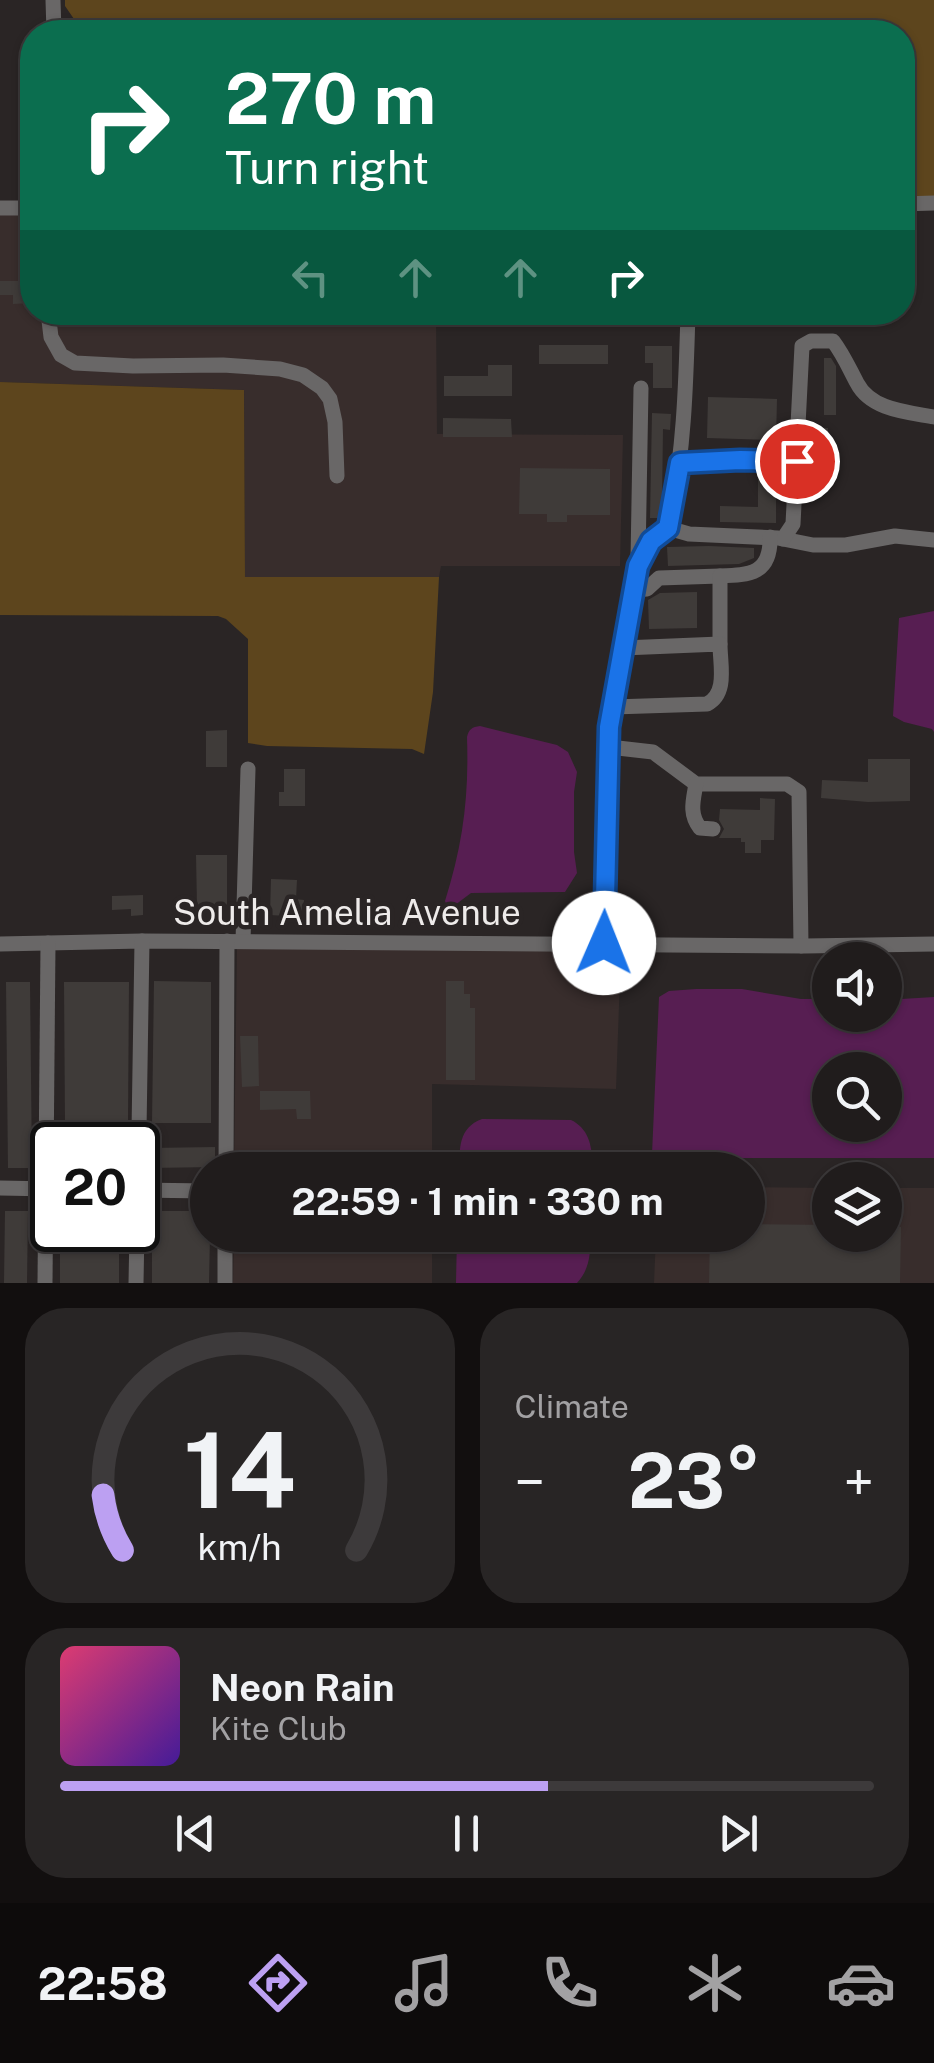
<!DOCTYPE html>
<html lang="en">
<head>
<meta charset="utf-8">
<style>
  :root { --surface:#201c1c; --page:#282525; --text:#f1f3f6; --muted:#a2a1a3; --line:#3d3a3b; --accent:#bca0f2 }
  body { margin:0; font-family:"Public Sans",sans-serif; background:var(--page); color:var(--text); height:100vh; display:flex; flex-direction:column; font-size:38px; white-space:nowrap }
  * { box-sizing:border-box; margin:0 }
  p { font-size:32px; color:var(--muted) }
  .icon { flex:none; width:55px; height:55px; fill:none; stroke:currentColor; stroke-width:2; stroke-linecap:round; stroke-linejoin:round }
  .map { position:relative; height:1283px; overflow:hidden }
  .side { display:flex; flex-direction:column; gap:25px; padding:25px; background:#120f0f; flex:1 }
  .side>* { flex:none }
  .guide { position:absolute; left:20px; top:20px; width:895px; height:305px; border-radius:40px; box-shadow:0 2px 8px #0004,0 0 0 2px var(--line); background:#0b6e4f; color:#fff; overflow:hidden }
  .controls { position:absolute; left:812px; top:942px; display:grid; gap:20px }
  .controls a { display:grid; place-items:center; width:90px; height:90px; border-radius:50%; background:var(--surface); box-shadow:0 2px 8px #0004,0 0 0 2px var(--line); font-size:50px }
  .speed { position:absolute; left:30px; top:1122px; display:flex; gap:20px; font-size:50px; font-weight:700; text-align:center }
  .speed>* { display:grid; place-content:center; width:130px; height:130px; border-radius:50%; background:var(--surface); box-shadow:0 2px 8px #0004,0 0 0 2px var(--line); line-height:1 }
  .speed .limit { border:5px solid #111; border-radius:15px; background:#fff; color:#111 }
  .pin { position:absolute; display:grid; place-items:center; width:85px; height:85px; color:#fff; margin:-42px; border:5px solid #fff; border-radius:50%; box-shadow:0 2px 10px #0007 }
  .me { position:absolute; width:110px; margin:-55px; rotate:1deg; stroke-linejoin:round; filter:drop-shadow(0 0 8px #0008) }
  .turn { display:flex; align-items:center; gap:35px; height:210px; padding:0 40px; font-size:45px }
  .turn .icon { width:130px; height:130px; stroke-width:2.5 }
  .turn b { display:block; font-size:70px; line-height:85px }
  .lanes { display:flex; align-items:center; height:95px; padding:0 40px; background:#0003; justify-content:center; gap:50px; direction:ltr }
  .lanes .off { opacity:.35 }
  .big { font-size:75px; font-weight:700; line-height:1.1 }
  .side .card { flex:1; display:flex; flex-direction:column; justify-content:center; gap:15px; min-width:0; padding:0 35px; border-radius:40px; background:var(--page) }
  .side .dial { align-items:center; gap:0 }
  .dial svg { height:260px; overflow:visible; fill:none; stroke:var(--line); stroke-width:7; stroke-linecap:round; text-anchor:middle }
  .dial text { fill:var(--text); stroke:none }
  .song { display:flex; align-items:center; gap:30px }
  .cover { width:120px; height:120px; border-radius:15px; background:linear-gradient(135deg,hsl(340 70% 55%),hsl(260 70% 35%)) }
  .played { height:10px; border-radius:5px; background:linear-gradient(90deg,var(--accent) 60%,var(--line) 60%) }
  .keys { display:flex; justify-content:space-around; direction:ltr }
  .heat { display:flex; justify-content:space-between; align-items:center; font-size:55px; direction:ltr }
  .side .tiles { flex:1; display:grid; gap:25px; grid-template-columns:1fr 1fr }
  .card:last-child { grid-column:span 2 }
  .trip { position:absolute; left:190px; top:1152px; width:575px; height:100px; border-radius:50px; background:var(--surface); box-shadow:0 2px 8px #0004,0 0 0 2px var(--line); font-weight:700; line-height:100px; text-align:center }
  .tabs { display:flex; height:160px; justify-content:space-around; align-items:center; background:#0d0b0b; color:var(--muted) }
  .tabs .icon { width:70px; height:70px }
  .tabs .active { color:var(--accent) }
  .tabs b { font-size:45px; color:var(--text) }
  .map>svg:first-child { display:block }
</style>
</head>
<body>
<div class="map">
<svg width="934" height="1283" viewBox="0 0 934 1283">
  <rect width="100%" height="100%" fill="#2a2525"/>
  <g fill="#382d2c">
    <path d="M0 214H32V312L436 313 437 434 623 435 620 566H441L439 577 245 578 244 390 0 382Z"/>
    <path d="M237 947 621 950 616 1089 432 1084V1170H234Z"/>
    <path d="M748 1187 830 1188V1235H885V1188H934V1283H654L656 1235H748Z"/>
    <path d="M234 1235H432V1283H233Z"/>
  </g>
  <g fill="#5d451d">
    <path d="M65 0H934V197L903 198 902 32H83L65 6Z"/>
    <path d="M0 382 244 390 245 577H439L433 692 424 754 412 749 267 746 248 743V639L226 619 218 616 0 615Z"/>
  </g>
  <g fill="#571e52" fill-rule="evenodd">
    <path d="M934 611V732L932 729 904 722 893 716 899 618Z"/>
    <path d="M480 726 557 745 568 752 577 772 574 792V852L577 873 565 892 471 893 455 905 447 906 445 901C463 844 469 797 467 737 469 729 472 727 480 726Z"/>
    <path d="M696 989H742L801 999H830V1015H885V1000L934 997V1158H655L652 1154 659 997 669 991ZM830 1070H885V1125H830Z"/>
    <path d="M482 1119 571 1120C590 1129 593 1149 592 1170H459C460 1148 458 1128 482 1119Z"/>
    <path d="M457 1235H591C590 1254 590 1269 577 1283H456Z"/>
  </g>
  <g fill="#3f3b39">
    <path d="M0 281H32V303L13 304V295H0Z"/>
    <rect x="539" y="345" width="69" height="19"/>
    <path d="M645 346H672V388H653V363H645Z"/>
    <path d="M824 358H831L836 366V415H824Z"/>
    <path d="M488 365H512V396H444V376H488Z"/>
    <path d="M708 397 777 399 776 440 707 438Z"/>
    <path d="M652 413 671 414 670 430 663 429 662 500 658 518H650Z"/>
    <path d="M443 418 511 419 512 437H443Z"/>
    <path d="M810 427 828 428 826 483H809Z"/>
    <path d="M520 468 610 469V515H567V522H547V514H519Z"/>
    <path d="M758 478H776V523L720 522V506L758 507Z"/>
    <path d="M709 546 754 548V558L739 564 668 566 667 547Z"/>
    <path d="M697 592V628L649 629 648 600 660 593Z"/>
    <path d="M227 730V767H206V731Z"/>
    <path d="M868 759H910V801L868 802 821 798 822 780 868 782Z"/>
    <path d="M284 769H305V806H279V792H284Z"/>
    <path d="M760 798 775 799 774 840H761V853H745V842H741V838H719L724 829 719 820 720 809 760 810Z"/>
    <path d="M196 855H227V905L197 906Z"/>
    <path d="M271 879 297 880 296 899 304 900 303 917 270 915Z"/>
    <path d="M143 895V915L131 916V909L112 910V896Z"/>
    <path d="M154 981 211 982V1123H152Z"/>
    <path d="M446 981H464V994H470V1008H475V1080H446Z"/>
    <path d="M6 982H30L32 1168H8Z"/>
    <path d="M64 982H129L128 1122 65 1123Z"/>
    <path d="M240 1036H258L259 1086 242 1087Z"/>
    <path d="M260 1091H310L311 1119H297L296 1109 260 1110Z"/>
    <path d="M215 1147V1167L150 1168V1148Z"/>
    <path d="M5 1211H28L27 1283H4Z"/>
    <path d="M145 1211H208V1235L210 1236 209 1283H152V1232H148Z"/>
    <path d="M748 1224 830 1225V1235H885V1227H901L900 1283H709L710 1235H748Z"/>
    <rect x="60" y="1230" width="59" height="53"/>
  </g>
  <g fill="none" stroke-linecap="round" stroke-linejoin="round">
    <g stroke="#696767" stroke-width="15">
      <path d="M53 0 54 32"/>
      <path d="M902 204 934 203"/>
      <path d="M0 208H32"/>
      <path d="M48 312 51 337 61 355 75 363 133 366 223 365 280 369 303 375 322 388 330 399 335 422 337 476"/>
      <path d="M680 463 740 460 797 461"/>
      <path d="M668 528 689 534 778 538 813 545H846L895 536 934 540"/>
      <path d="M783 539 793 524 802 346 811 341H833C843 354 849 368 857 383 871 410 907 412 934 417"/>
      <path d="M638 559 641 388"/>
      <path d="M634 590 647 589 659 578 720 576"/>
      <path d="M720 644V576C750 575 771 574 770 537"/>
      <path d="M613 707 707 704C728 693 720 665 720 644L623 648"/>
      <path d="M609 747 653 752 696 784H787L799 792 801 946"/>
      <path d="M696 784C693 801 689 814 700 828L713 829"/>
      <path d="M243 941 248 769"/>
      <path d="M604 943 609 727 638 566 651 541 668 528C684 457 686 385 688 312"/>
      <path d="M0 944 142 941 805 946 934 944"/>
      <path d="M226 1170 227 941"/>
      <path d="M0 1188 52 1189"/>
      <path d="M138 1190 208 1191"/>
      <path d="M138 1194 142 941"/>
      <path d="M45 1283 48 943"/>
      <path d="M136 1283 137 1230"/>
      <path d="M225 1283V1235"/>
    </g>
  </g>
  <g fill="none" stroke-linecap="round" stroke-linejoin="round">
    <g stroke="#114b97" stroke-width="25">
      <path id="route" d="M604 943 609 727 638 566 651 541 668 528 680 463 740 460 797 461"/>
    </g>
    <use href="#route" stroke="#1a73e8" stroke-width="18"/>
  </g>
  <g text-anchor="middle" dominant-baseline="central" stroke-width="9" stroke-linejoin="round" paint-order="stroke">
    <g font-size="35" fill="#eeebea" stroke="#2a2525">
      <text x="347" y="912">South Amelia Avenue</text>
    </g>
  </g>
</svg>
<div class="controls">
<a><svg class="icon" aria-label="sound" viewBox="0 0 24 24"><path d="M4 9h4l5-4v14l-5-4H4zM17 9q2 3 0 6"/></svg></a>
<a><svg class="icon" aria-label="search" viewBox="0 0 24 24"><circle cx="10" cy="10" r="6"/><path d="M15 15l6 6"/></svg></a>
<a><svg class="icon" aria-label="layers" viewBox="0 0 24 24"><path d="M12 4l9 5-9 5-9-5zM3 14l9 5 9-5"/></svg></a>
</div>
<div class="speed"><div class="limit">20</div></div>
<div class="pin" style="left:797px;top:461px;background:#d93025"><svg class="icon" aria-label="arrive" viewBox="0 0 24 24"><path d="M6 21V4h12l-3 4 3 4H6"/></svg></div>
<svg class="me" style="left:604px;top:943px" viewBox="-20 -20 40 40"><circle r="19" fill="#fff"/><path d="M0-13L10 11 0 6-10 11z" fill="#1a73e8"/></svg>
<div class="trip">22:59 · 1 min · 330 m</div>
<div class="guide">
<div class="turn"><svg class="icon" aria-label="right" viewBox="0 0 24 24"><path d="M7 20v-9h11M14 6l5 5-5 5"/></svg><div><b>270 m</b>Turn right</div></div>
<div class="lanes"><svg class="icon off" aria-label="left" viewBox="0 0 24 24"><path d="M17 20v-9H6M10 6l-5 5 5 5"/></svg><svg class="icon off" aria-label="ahead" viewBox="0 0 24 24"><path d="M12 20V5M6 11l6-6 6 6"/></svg><svg class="icon off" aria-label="ahead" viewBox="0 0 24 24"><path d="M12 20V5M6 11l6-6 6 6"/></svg><svg class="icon" aria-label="right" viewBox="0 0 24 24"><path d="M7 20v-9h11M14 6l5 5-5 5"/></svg></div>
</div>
</div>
<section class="side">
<div class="tiles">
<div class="card dial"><svg viewBox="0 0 100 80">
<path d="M14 69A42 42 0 1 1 86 69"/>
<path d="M14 69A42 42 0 0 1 8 52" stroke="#bca0f2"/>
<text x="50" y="56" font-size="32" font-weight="700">14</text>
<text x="50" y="72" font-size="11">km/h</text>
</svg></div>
<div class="card"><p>Climate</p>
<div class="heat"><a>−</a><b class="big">23°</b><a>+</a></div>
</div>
<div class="card">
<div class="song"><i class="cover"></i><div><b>Neon Rain</b><p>Kite Club</p></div></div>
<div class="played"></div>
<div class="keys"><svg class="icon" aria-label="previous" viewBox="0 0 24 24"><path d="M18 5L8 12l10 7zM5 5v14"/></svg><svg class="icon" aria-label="pause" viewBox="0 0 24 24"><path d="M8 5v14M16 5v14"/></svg><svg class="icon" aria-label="next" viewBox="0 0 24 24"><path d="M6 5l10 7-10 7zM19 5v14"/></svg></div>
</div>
</div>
</section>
<nav class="tabs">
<b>22:58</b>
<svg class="icon active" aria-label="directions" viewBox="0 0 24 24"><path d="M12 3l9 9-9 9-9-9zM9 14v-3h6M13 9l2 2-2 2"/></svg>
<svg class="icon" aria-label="music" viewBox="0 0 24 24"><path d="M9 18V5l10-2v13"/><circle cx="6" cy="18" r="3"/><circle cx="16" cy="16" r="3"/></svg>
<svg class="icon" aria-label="phone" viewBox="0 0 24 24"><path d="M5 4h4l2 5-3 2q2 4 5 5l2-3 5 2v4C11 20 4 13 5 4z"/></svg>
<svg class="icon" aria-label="climate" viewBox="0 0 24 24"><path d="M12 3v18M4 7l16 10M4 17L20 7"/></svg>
<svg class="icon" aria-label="car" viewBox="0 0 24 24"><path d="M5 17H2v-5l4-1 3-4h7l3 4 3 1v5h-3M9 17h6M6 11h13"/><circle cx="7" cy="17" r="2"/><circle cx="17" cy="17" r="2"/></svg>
</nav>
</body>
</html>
